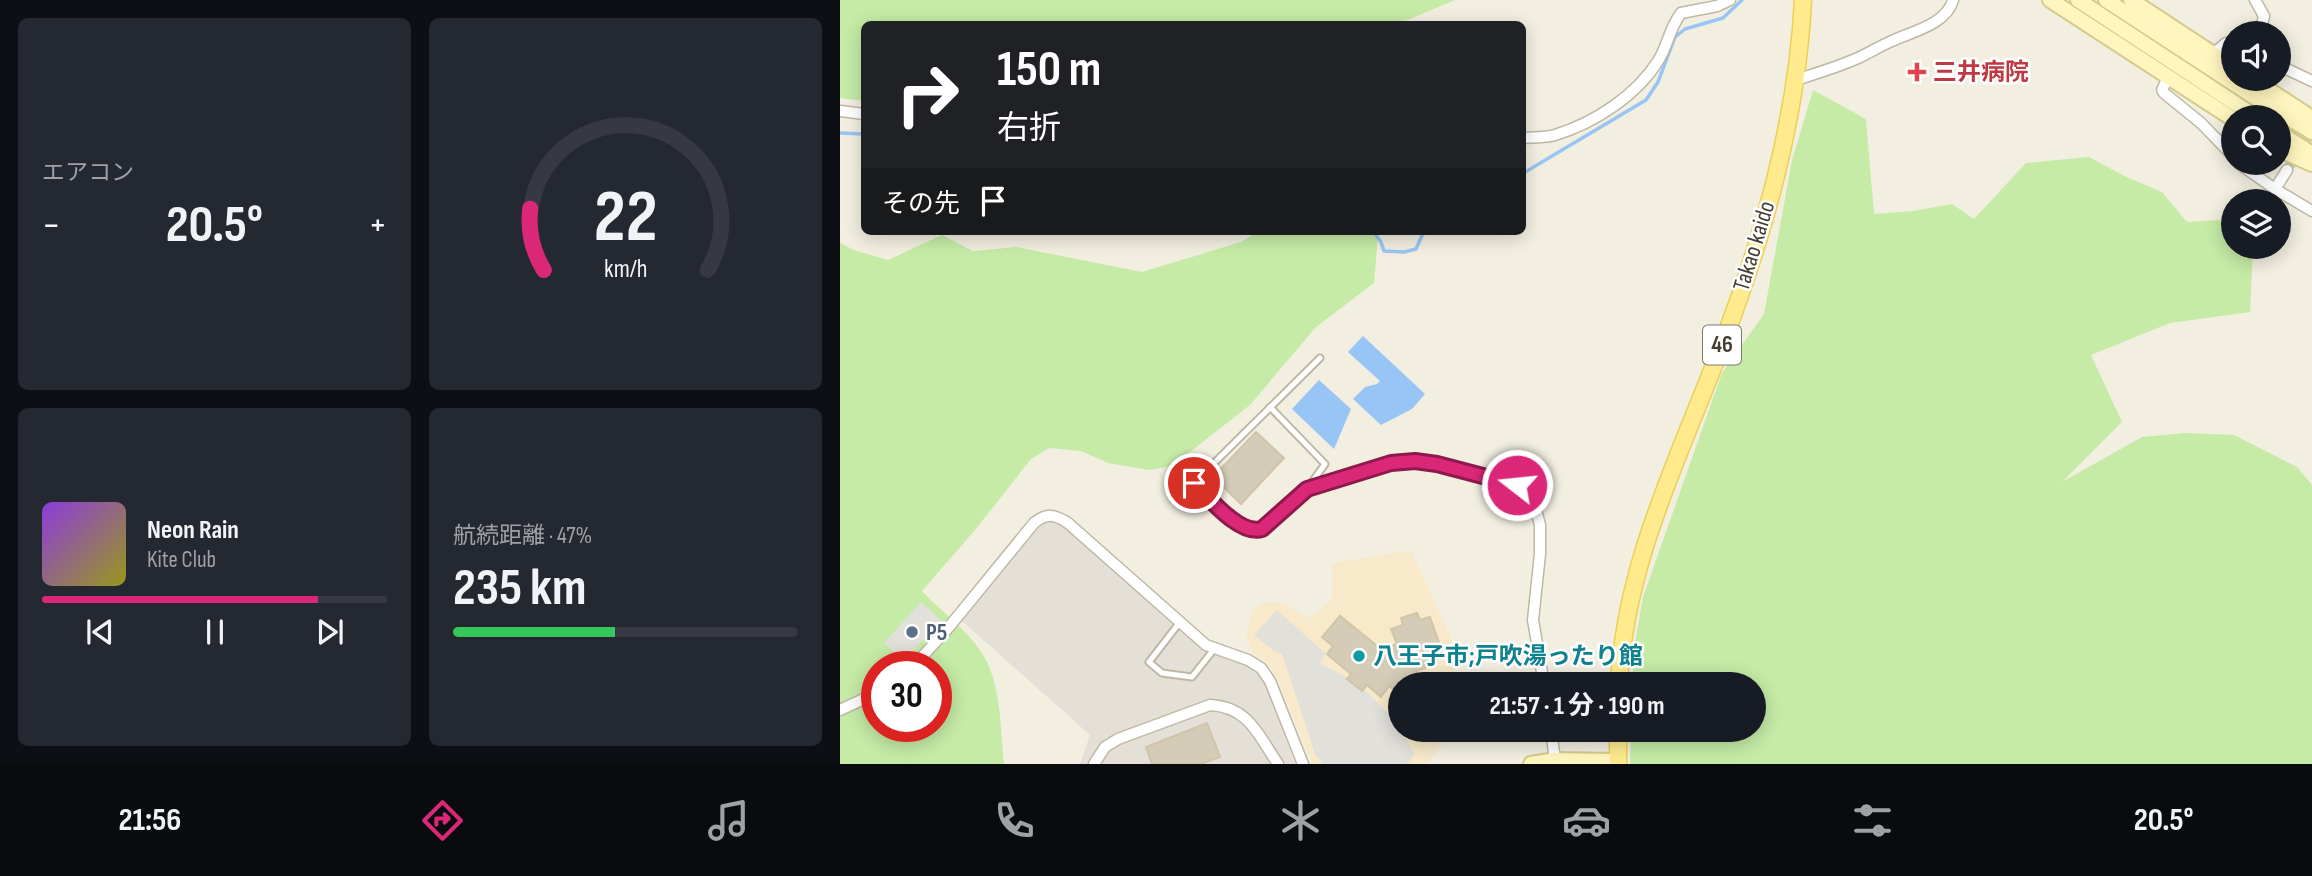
<!DOCTYPE html>
<html lang="ja">
<head>
<meta charset="utf-8">
<style>
  :root { --surface:#171b24; --page:#242831; --text:#f1f3f6; --muted:#9ea1a6; --line:#363941; --accent:#db2777 }
  body { margin:0; font-family:"Sofia Sans Condensed","Noto Sans JP",sans-serif; background:var(--page); color:var(--text); height:100vh; display:flex; flex-direction:column; font-size:26px; white-space:nowrap }
  * { box-sizing:border-box; margin:0 }
  p { font-size:23px; color:var(--muted) }
  .icon { flex:none; width:38px; height:38px; fill:none; stroke:currentColor; stroke-width:2; stroke-linecap:round; stroke-linejoin:round }
  .map { position:relative; flex:1; overflow:hidden }
  .sheet { display:flex; flex-direction:column; gap:18px; padding:18px; background:#0d0f14; width:840px }
  .sheet>* { flex:none }
  .banner { position:absolute; left:21px; top:21px; width:665px; height:214px; border-radius:10px; box-shadow:0 4px 18px #0003; background:#202124; color:#fff; overflow:hidden }
  .buttons { position:absolute; left:1381px; top:21px; display:grid; gap:14px }
  .buttons a { display:grid; place-items:center; width:70px; height:70px; border-radius:50%; background:var(--surface); box-shadow:0 4px 18px #0003; font-size:35px }
  .speed { position:absolute; left:21px; top:651px; display:flex; gap:14px; font-size:35px; font-weight:700; text-align:center }
  .speed>* { display:grid; place-content:center; width:91px; height:91px; border-radius:50%; background:var(--surface); box-shadow:0 4px 18px #0003; line-height:1 }
  .speed .limit { border:10px solid #d22; background:#fff; color:#111 }
  .pin { position:absolute; display:grid; place-items:center; width:60px; height:60px; color:#fff; margin:-30px; border:4px solid #fff; border-radius:50%; box-shadow:0 2px 7px #0007 }
  .me { position:absolute; width:77px; margin:-38px; rotate:286deg; stroke-linejoin:round; filter:drop-shadow(0 0 5px #0008) }
  .turn { display:flex; align-items:center; gap:24px; height:147px; padding:0 21px; font-size:32px }
  .turn .icon { width:91px; height:91px; stroke-width:2.5 }
  .turn b { display:block; font-size:49px; line-height:60px }
  .then { display:flex; align-items:center; height:66px; padding:0 21px; background:#0003; gap:14px; font-size:26px }
  .big { font-size:52px; font-weight:700; line-height:1.1 }
  .sheet .card { flex:1; display:flex; flex-direction:column; justify-content:center; gap:10px; min-width:0; padding:0 24px; border-radius:10px; background:var(--page) }
  .sheet .dial { align-items:center; gap:0 }
  .dial svg { height:182px; overflow:visible; fill:none; stroke:var(--line); stroke-width:7; stroke-linecap:round; text-anchor:middle }
  .dial text { fill:var(--text); stroke:none }
  .song { display:flex; align-items:center; gap:21px }
  .cover { width:84px; height:84px; border-radius:10px; background:linear-gradient(135deg,hsl(270 70% 55%),hsl(60 70% 35%)) }
  .played { height:7px; border-radius:4px; background:linear-gradient(90deg,var(--accent) 80%,var(--line) 80%) }
  .keys { display:flex; justify-content:space-around; direction:ltr }
  .heat { display:flex; justify-content:space-between; align-items:center; font-size:38px; direction:ltr }
  .charge { height:10px; border-radius:5px; background:linear-gradient(90deg,#34c759 47%,var(--line) 0) }
  .sheet .tiles { flex:1; display:grid; gap:18px; grid-template-columns:repeat(2,1fr) }
  .trip { position:absolute; left:548px; top:672px; width:378px; height:70px; border-radius:35px; background:var(--surface); box-shadow:0 4px 18px #0003; font-weight:700; line-height:70px; text-align:center }
  .tabs { display:flex; height:112px; justify-content:space-around; align-items:center; background:#090b0e; color:var(--muted) }
  .tabs .icon { width:49px; height:49px }
  .tabs .on { color:var(--accent) }
  .tabs b { font-size:32px; color:var(--text) }
  main { display:flex; flex:1; min-height:0 }
  .map>svg:first-child { display:block }
</style>
</head>
<body>
<main>
<section class="sheet">
<div class="tiles">
<div class="card"><p>エアコン</p>
<div class="heat"><a>−</a><b class="big">20.5°</b><a>+</a></div>
</div>
<div class="card dial"><svg viewBox="0 0 100 80">
<path d="M14 69A42 42 0 1 1 86 69"/>
<path d="M14 69A42 42 0 0 1 8 42" stroke="#db2777"/>
<text x="50" y="56" font-size="32" font-weight="700">22</text>
<text x="50" y="72" font-size="11">km/h</text>
</svg></div>
<div class="card">
<div class="song"><i class="cover"></i><div><b>Neon Rain</b><p>Kite Club</p></div></div>
<div class="played"></div>
<div class="keys"><svg class="icon" aria-label="previous" viewBox="0 0 24 24"><path d="M18 5L8 12l10 7zM5 5v14"/></svg><svg class="icon" aria-label="pause" viewBox="0 0 24 24"><path d="M8 5v14M16 5v14"/></svg><svg class="icon" aria-label="next" viewBox="0 0 24 24"><path d="M6 5l10 7-10 7zM19 5v14"/></svg></div>
</div>
<div class="card"><p>航続距離 · 47%</p><b class="big">235 km</b><div class="charge"></div></div>
</div>
</section>
<div class="map">
<svg width="1472" height="764" viewBox="0 0 1472 764">
  <rect width="100%" height="100%" fill="#f2efe1"/>
  <path fill="#f7e9ca" d="M571 550 616 649 615 684H560V730H612L590 761 584 764H473L439 682 430 665 413 653 406 636 413 610 427 601 445 604 469 618 491 601 493 563Z"/>
  <path fill="#e4dfd7" d="M208 522 217 523 225 528 364 650 407 665 418 673 424 680 455 764H240L250 735 122 621 191 534 199 526Z"/>
  <g fill="#c5eba6" fill-rule="evenodd">
    <path d="M0 0H615L558 24H24V101L0 98Z"/>
    <path d="M973 90 1026 119 1034 214 1073 211 1112 204 1134 219 1186 163 1249 157 1284 176 1322 192 1347 222 1379 220 1393 233V247H1409L1413 250 1410 312 1330 323 1251 355 1282 422 1222 482 1302 437 1345 433 1394 435 1457 467 1472 485V764H790L791 730H914V684H792L794 648 803 597 882 373 924 314 952 160Z"/>
    <path d="M419 231H530L538 236 534 283 476 327 410 405 332 466 309 470 268 463 241 451 209 448 191 459 135 530 82 591C100 611 124 627 139 649 162 680 160 727 164 764H0V243L14 250 48 260 102 235 133 251 176 247 302 272 401 242ZM37 667H96V726H37Z"/>
  </g>
  <g fill="#e2e0db">
    <path d="M81 602 101 620 64 661 44 643Z"/>
    <path d="M437 610 486 654 479 663 506 677 529 694 547 712 575 754 567 764H483L475 754 442 654 435 652 414 635Z"/>
  </g>
  <g fill="#97c5f5">
    <path d="M523 336 585 394 572 409 541 425 513 399 525 387 537 384 540 381 508 352Z"/>
    <path d="M479 380 511 409 494 449 452 409Z"/>
  </g>
  <g fill="none" stroke-linecap="round" stroke-linejoin="round">
    <g stroke="#97c5f5" stroke-width="3.5">
      <path d="M0 133 24 134"/>
      <path d="M682 174 806 100 818 82 835 37 845 29 883 18 902 0"/>
      <path d="M533 231 541 242 544 251 564 252 576 249 584 231"/>
    </g>
  </g>
  <g fill="#d4ccb6" stroke="#d0c5a9" stroke-width="2">
    <path d="M416 432 444 458 401 504 373 477Z"/>
    <path d="M577 613 580 620 590 617 603 654 593 657 595 664 574 672 565 684H560V694L549 686 541 697 527 685 522 691 507 679 511 674 487 654 493 646 482 637 500 616 541 649 557 644 551 629 563 625 561 618Z"/>
    <path d="M367 723 380 757 361 764H312L306 747Z"/>
  </g>
  <g fill="none" stroke-linecap="round" stroke-linejoin="round">
    <path stroke="#cfccbe" stroke-width="10" stroke-dasharray="10 5" stroke-linecap="butt" d="M1447 170 1472 132"/>
    <g stroke="#beb8a4" stroke-width="9">
      <g id="lane">
        <path d="M430 407 485 464 467 489 421 529C400 536 369 498 354 483L480 358"/>
        <path d="M340 622 309 662 322 673 352 677 375 648"/>
      </g>
    </g>
    <g stroke="#beb8a4" stroke-width="13">
      <g id="street">
        <path d="M1415 0 1424 16 1420 33"/>
        <path d="M1373 54 1386 43 1393 45"/>
        <path d="M1438 65 1472 81"/>
        <path d="M1328 77 1322 90 1324 93 1361 123 1393 156"/>
        <path d="M956 80C977 73 998 67 1018 58 1029 53 1040 46 1052 41 1071 32 1107 24 1113 0"/>
        <path d="M0 111 24 114"/>
        <path d="M682 138C693 137 705 138 715 135 754 123 796 96 818 61 828 45 829 29 841 13L877 6 890 0"/>
        <path d="M1398 163 1435 189 1472 211"/>
        <path d="M1435 189 1447 170"/>
        <path d="M467 489 551 463 575 462 597 464 677 485 694 502 700 525V554L693 620 704 684"/>
        <path d="M73 667 109 627 194 523C207 513 214 514 228 523L366 645 408 660 421 668 430 681 463 764"/>
        <path d="M0 710 37 693"/>
        <path d="M711 730 715 760"/>
        <path d="M254 764 265 747 278 739 370 705C409 707 418 735 438 764"/>
      </g>
    </g>
    <g stroke="#d6cb8d" stroke-width="18">
      <g id="secondary">
        <path d="M1210 0 1393 119"/>
        <path d="M1238 0 1416 117"/>
        <path d="M1266 0 1425 104 1472 132"/>
        <path d="M1291 0 1393 67"/>
        <path d="M1412 79 1472 118"/>
        <path d="M1438 132 1472 154"/>
        <path d="M1438 149 1472 164"/>
        <path d="M691 764 715 760 778 761"/>
      </g>
    </g>
    <g stroke="#eccf55" stroke-width="19">
      <g id="primary">
        <path d="M779 684C785 566 836 464 878 355 922 242 957 122 963 0"/>
        <path d="M778 764V730"/>
      </g>
    </g>
    <use href="#lane" stroke="#fff" stroke-width="5"/>
    <use href="#street" stroke="#fff" stroke-width="10"/>
    <use href="#secondary" stroke="#fff6bf" stroke-width="14"/>
    <use href="#primary" stroke="#ffeb8e" stroke-width="16"/>
  </g>
  <g fill="none" stroke-linecap="round" stroke-linejoin="round">
    <g stroke="#8e194d" stroke-width="18">
      <path id="route" d="M354 483C369 498 400 536 422 529L467 489 551 463 575 461 597 464 677 485"/>
    </g>
    <use href="#route" stroke="#db2777" stroke-width="12"/>
  </g>
  <path fill="#e0444e" stroke="#fff" stroke-width="2.5" d="M1073.5 61.5h7v7h7v7h-7v7h-7v-7h-7v-7h7z"/>
  <circle fill="#5c6f8a" stroke="#fff" stroke-width="2.5" cx="72" cy="632" r="7"/>
  <circle fill="#0f9aa8" stroke="#fff" stroke-width="2.5" cx="519" cy="656" r="7"/>
  <g text-anchor="middle" dominant-baseline="central" stroke-width="5" stroke-linejoin="round" paint-order="stroke">
    <rect fill="#fff" stroke="#7c7970" stroke-width="2" x="863" y="325.5" width="38" height="39" rx="5"/>
    <g font-size="23" font-weight="bold" fill="#443f32">
      <text x="882" y="345">46</text>
    </g>
    <g font-size="24" font-weight="bold" fill="#be3a42" stroke="#fff" text-anchor="start">
      <text x="1093" y="72">三井病院</text>
    </g>
    <g font-size="24" fill="#443f32" stroke="#fff">
      <text transform="translate(914 246) rotate(-73)">Takao kaido</text>
    </g>
    <g font-size="24" font-weight="bold" fill="#4e5e75" stroke="#fff" text-anchor="start">
      <text x="86" y="632">P5</text>
    </g>
    <g font-size="24" font-weight="bold" fill="#0d838f" stroke="#fff" text-anchor="start">
      <text x="533" y="656">八王子市;戸吹湯ったり館</text>
    </g>
  </g>
</svg>
<div class="buttons">
<a><svg class="icon" aria-label="sound" viewBox="0 0 24 24"><path d="M4 9h4l5-4v14l-5-4H4zM17 9q2 3 0 6"/></svg></a>
<a><svg class="icon" aria-label="search" viewBox="0 0 24 24"><circle cx="10" cy="10" r="6"/><path d="M15 15l6 6"/></svg></a>
<a><svg class="icon" aria-label="layers" viewBox="0 0 24 24"><path d="M12 4l9 5-9 5-9-5zM3 14l9 5 9-5"/></svg></a>
</div>
<div class="speed"><div class="limit">30</div></div>
<div class="pin" style="left:354px;top:483px;background:#d93025"><svg class="icon" aria-label="arrive" viewBox="0 0 24 24"><path d="M6 21V4h12l-3 4 3 4H6"/></svg></div>
<svg class="me" style="left:677px;top:485px" viewBox="-20 -20 40 40"><circle r="17" fill="#db2777" stroke="#fff" stroke-width="3"/><path d="M0-11L8 9 0 5-8 9z" fill="#fff"/></svg>
<div class="trip">21:57 · 1 分 · 190 m</div>
<div class="banner">
<div class="turn"><svg class="icon" aria-label="right" viewBox="0 0 24 24"><path d="M7 20v-9h11M14 6l5 5-5 5"/></svg><div><b>150 m</b>右折</div></div>
<div class="then">その先<svg class="icon" aria-label="arrive" viewBox="0 0 24 24"><path d="M6 21V4h12l-3 4 3 4H6"/></svg></div>
</div>
</div>
</main>
<nav class="tabs">
<b>21:56</b>
<svg class="icon on" aria-label="directions" viewBox="0 0 24 24"><path d="M12 3l9 9-9 9-9-9zM9 14v-3h6M13 9l2 2-2 2"/></svg>
<svg class="icon" aria-label="music" viewBox="0 0 24 24"><path d="M9 18V5l10-2v13"/><circle cx="6" cy="18" r="3"/><circle cx="16" cy="16" r="3"/></svg>
<svg class="icon" aria-label="phone" viewBox="0 0 24 24"><path d="M5 4h4l2 5-3 2q2 4 5 5l2-3 5 2v4C11 20 4 13 5 4z"/></svg>
<svg class="icon" aria-label="climate" viewBox="0 0 24 24"><path d="M12 3v18M4 7l16 10M4 17L20 7"/></svg>
<svg class="icon" aria-label="car" viewBox="0 0 24 24"><path d="M5 17H2v-5l4-1 3-4h7l3 4 3 1v5h-3M9 17h6M6 11h13"/><circle cx="7" cy="17" r="2"/><circle cx="17" cy="17" r="2"/></svg>
<svg class="icon" aria-label="filters" viewBox="0 0 24 24"><path d="M4 7h16M4 17h16"/><circle cx="9" cy="7" r="2"/><circle cx="15" cy="17" r="2"/></svg>
<b>20.5°</b>
</nav>
</body>
</html>
